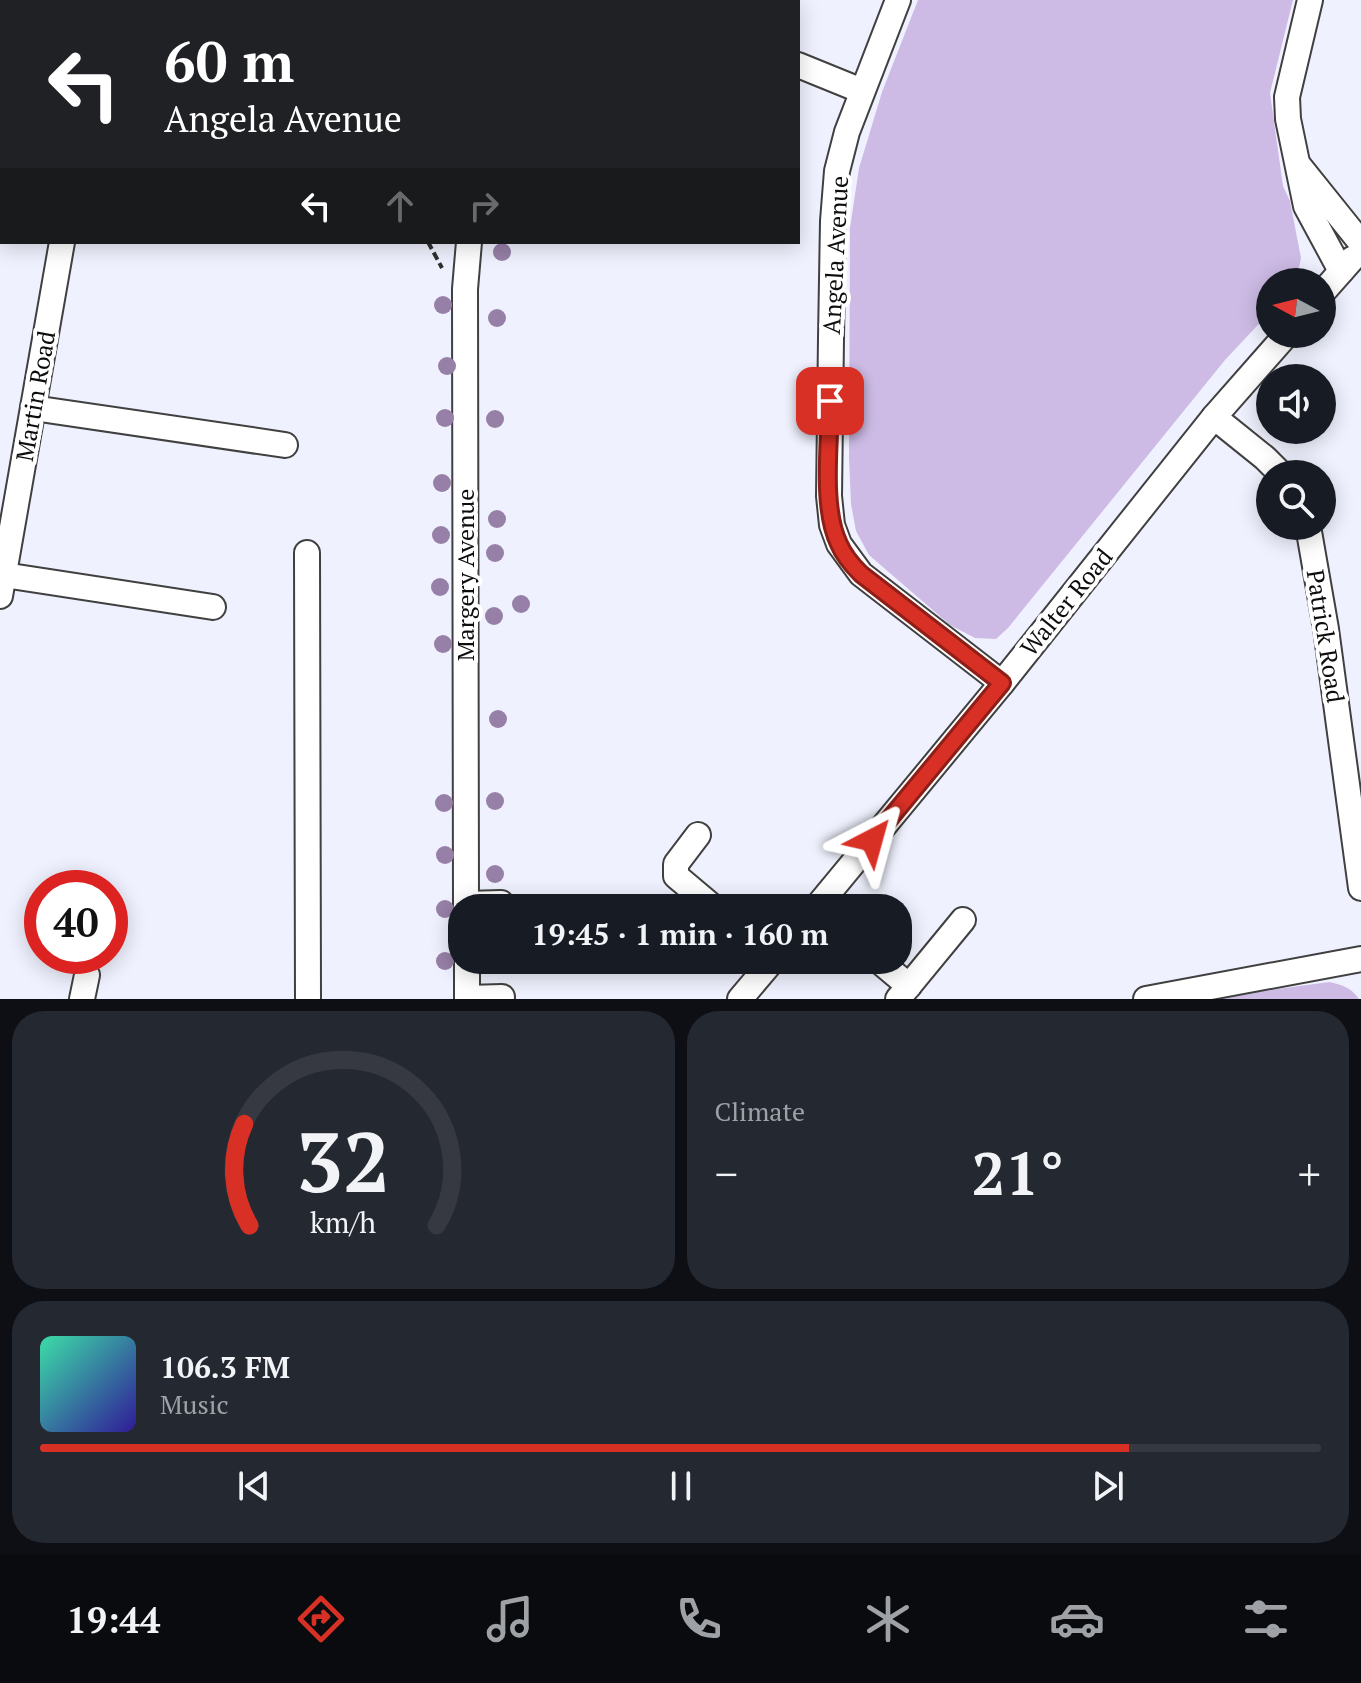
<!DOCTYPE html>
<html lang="en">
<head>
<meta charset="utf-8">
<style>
  :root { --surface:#171b24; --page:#242831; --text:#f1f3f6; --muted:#9ea1a6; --line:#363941; --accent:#d93025 }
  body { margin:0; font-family:"PT Serif",serif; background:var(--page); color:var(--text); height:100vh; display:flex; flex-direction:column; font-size:30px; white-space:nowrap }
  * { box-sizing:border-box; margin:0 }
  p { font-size:26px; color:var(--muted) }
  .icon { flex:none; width:44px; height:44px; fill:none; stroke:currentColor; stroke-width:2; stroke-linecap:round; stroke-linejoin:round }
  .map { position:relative; height:999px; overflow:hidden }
  .drawer { display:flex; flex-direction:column; gap:12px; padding:12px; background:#0d0f14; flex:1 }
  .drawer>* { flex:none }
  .banner { position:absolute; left:0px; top:0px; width:800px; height:244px; box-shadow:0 4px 20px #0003; background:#202124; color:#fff; overflow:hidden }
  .needle { width:52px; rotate:277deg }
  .fabs { position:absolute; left:1256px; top:268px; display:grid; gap:16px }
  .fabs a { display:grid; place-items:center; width:80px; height:80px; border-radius:50%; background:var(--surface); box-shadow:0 4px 20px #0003; font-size:40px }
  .speed { position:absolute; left:24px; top:870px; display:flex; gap:16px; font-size:40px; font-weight:700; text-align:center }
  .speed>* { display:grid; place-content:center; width:104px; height:104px; border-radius:50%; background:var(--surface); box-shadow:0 4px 20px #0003; line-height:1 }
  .speed .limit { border:12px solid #d22; background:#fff; color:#111 }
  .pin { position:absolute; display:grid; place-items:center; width:68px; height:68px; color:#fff; margin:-34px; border-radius:16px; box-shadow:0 4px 12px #0006 }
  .me { position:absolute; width:88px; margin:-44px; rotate:39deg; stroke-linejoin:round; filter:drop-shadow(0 0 6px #0008) }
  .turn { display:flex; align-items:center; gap:28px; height:168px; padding:0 32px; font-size:36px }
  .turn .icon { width:104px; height:104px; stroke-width:2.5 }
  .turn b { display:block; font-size:56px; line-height:68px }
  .lanes { display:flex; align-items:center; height:76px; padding:0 32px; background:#0003; justify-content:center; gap:40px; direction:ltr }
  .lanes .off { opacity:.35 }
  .big { font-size:60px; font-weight:700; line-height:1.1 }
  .drawer .card { flex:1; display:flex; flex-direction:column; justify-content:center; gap:12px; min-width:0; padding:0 28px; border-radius:32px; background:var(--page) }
  .drawer .dial { align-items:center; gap:0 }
  .dial svg { height:208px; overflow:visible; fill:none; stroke:var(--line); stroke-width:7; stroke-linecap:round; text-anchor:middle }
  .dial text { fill:var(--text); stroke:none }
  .song { display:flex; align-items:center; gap:24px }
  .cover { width:96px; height:96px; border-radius:12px; background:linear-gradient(135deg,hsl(160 70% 55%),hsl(250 70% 35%)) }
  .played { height:8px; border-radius:4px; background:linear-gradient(90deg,var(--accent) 85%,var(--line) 85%) }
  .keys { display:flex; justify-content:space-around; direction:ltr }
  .heat { display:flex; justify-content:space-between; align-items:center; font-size:44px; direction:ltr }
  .drawer .tiles { flex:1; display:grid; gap:12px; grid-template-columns:1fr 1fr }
  .card:last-child { grid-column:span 2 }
  .trip { position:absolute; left:448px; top:894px; width:464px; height:80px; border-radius:32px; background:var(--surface); box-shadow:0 4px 20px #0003; font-weight:700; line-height:80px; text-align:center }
  .dock { display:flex; height:128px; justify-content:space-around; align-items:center; background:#090b0e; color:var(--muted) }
  .dock .icon { width:56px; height:56px }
  .dock .current { color:var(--accent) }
  .dock b { font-size:36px; color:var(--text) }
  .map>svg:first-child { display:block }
</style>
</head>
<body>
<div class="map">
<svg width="1361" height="999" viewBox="0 0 1361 999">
  <rect width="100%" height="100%" fill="#eff2fe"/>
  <g fill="#cdbbe5">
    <path d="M918 0H1293L1270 93 1283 186 1290 201 1301 258 1296 282H1270V312L1225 360 1008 628 996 639 975 638 950 625 869 555 856 531 851 504 849 459 850 228 859 168 882 92Z"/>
    <path d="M1329 982C1342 985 1351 987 1359 999H1203Z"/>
  </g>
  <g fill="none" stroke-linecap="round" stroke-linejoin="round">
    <g stroke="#404040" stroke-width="28">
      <g id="minor">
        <path d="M636 0 641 2"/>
        <path d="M898 0 847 132 837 171 833 221 831 338 829 496 832 525 839 544 861 574 1002 683"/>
        <path d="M1310 0 1287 97 1288 119 1306 206 1341 271"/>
        <path d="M104 2 105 0"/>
        <path d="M510 2 511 0"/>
        <path d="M0 45 2 46"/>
        <path d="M798 65 862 91"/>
        <path d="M1300 167 1361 243"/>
        <path d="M1322 293 1352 259"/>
        <path d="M33 408 285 445"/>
        <path d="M1214 417 1265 458 1281 474"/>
        <path d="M1308 526 1326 629 1361 888"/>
        <path d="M307 553 308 999"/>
        <path d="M4 575 213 607"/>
        <path d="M0 596 62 242"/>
        <path d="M698 835 676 864V876L714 908"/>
        <path d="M466 904 501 903"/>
        <path d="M466 908 465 289 469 242"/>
        <path d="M816 908 1002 683 1214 417 1287 334"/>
        <path d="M467 960V999"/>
        <path d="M878 960 909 986"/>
        <path d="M467 998 502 997"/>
        <path d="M82 999 87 975"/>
        <path d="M740 999 773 960"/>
        <path d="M898 999 963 920"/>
        <path d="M1146 999 1361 959"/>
      </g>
    </g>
    <path stroke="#2f2f2f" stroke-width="4" stroke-dasharray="8 4" stroke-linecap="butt" d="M428 242 442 268"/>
    <use href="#minor" stroke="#fff" stroke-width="24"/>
  </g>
  <g fill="#9780a7">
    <circle cx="502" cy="252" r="9"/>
    <circle cx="443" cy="305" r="9"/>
    <circle cx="497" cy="318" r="9"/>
    <circle cx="447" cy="366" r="9"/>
    <circle cx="445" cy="418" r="9"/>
    <circle cx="495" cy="419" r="9"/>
    <circle cx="442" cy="483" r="9"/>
    <circle cx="497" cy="519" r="9"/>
    <circle cx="441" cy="535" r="9"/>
    <circle cx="495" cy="553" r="9"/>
    <circle cx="440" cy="587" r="9"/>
    <circle cx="521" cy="604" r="9"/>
    <circle cx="494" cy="616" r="9"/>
    <circle cx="443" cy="644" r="9"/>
    <circle cx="498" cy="719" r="9"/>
    <circle cx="495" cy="801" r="9"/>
    <circle cx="444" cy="803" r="9"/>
    <circle cx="445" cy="855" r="9"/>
    <circle cx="495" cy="874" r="9"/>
    <circle cx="445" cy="909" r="9"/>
    <circle cx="445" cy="961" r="9"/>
  </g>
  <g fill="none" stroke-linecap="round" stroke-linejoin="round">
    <g stroke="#8d1f18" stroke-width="20">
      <path id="route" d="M830 401C830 443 821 507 839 544 844 556 852 565 861 574L1002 683 872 840"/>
    </g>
    <use href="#route" stroke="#d93025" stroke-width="14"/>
  </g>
  <g text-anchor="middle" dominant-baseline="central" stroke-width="8" stroke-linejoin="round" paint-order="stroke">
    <g font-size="24" fill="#0d0d0d" stroke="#fff">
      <text transform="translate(835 255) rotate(-87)">Angela Avenue</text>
      <text transform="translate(35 396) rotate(-80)">Martin Road</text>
      <text transform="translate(465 575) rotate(-90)">Margery Avenue</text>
      <text transform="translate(1066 602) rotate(-51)">Walter Road</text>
      <text transform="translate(1326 636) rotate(81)">Patrick Road</text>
    </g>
  </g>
</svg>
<div class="fabs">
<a><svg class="needle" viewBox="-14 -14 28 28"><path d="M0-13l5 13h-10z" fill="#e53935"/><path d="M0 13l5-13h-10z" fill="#9ea1a6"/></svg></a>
<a><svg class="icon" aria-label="sound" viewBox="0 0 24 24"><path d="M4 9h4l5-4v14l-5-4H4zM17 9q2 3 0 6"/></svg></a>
<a><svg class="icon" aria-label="search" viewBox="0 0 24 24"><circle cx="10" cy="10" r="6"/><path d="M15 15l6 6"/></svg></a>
</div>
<div class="speed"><div class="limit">40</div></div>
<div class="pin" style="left:830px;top:401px;background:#d93025"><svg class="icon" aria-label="arrive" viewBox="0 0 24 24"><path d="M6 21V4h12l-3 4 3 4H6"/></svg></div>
<svg class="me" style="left:872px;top:840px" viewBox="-20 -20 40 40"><path d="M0-17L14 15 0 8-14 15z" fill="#d93025" stroke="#fff" stroke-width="4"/></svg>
<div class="trip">19:45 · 1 min · 160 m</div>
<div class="banner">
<div class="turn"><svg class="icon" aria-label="left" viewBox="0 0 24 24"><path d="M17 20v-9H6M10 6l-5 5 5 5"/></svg><div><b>60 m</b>Angela Avenue</div></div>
<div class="lanes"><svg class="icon" aria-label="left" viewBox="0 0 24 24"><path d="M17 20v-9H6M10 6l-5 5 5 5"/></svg><svg class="icon off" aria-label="ahead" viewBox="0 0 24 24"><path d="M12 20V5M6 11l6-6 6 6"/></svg><svg class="icon off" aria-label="right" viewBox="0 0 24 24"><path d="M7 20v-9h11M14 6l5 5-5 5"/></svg></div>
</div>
</div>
<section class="drawer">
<div class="tiles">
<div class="card dial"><svg viewBox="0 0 100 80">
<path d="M14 69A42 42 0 1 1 86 69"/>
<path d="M14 69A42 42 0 0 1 12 30" stroke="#d93025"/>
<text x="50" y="56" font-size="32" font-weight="700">32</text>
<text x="50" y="72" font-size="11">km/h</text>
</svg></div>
<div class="card"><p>Climate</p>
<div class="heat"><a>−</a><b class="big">21°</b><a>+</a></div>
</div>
<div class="card">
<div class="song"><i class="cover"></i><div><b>106.3 FM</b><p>Music</p></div></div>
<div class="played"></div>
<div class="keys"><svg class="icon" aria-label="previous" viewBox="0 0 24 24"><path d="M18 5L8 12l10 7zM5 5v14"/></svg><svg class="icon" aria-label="pause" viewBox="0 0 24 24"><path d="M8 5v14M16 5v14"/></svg><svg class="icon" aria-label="next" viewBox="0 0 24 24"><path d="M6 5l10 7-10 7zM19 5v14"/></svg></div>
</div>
</div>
</section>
<nav class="dock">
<b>19:44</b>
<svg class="icon current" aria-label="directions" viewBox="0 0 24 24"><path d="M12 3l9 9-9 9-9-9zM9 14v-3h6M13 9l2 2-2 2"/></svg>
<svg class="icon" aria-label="music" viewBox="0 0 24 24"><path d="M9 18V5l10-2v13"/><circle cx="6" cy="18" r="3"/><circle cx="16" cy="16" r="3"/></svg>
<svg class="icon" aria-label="phone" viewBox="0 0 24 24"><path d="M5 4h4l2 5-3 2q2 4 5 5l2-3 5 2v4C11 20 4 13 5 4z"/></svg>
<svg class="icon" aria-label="climate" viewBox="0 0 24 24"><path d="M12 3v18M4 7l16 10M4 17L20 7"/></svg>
<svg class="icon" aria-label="car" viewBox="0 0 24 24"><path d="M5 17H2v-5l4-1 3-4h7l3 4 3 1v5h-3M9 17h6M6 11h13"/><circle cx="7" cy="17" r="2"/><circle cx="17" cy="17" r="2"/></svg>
<svg class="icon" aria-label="filters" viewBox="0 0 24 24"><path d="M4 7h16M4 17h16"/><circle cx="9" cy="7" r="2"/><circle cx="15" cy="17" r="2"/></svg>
</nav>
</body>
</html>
